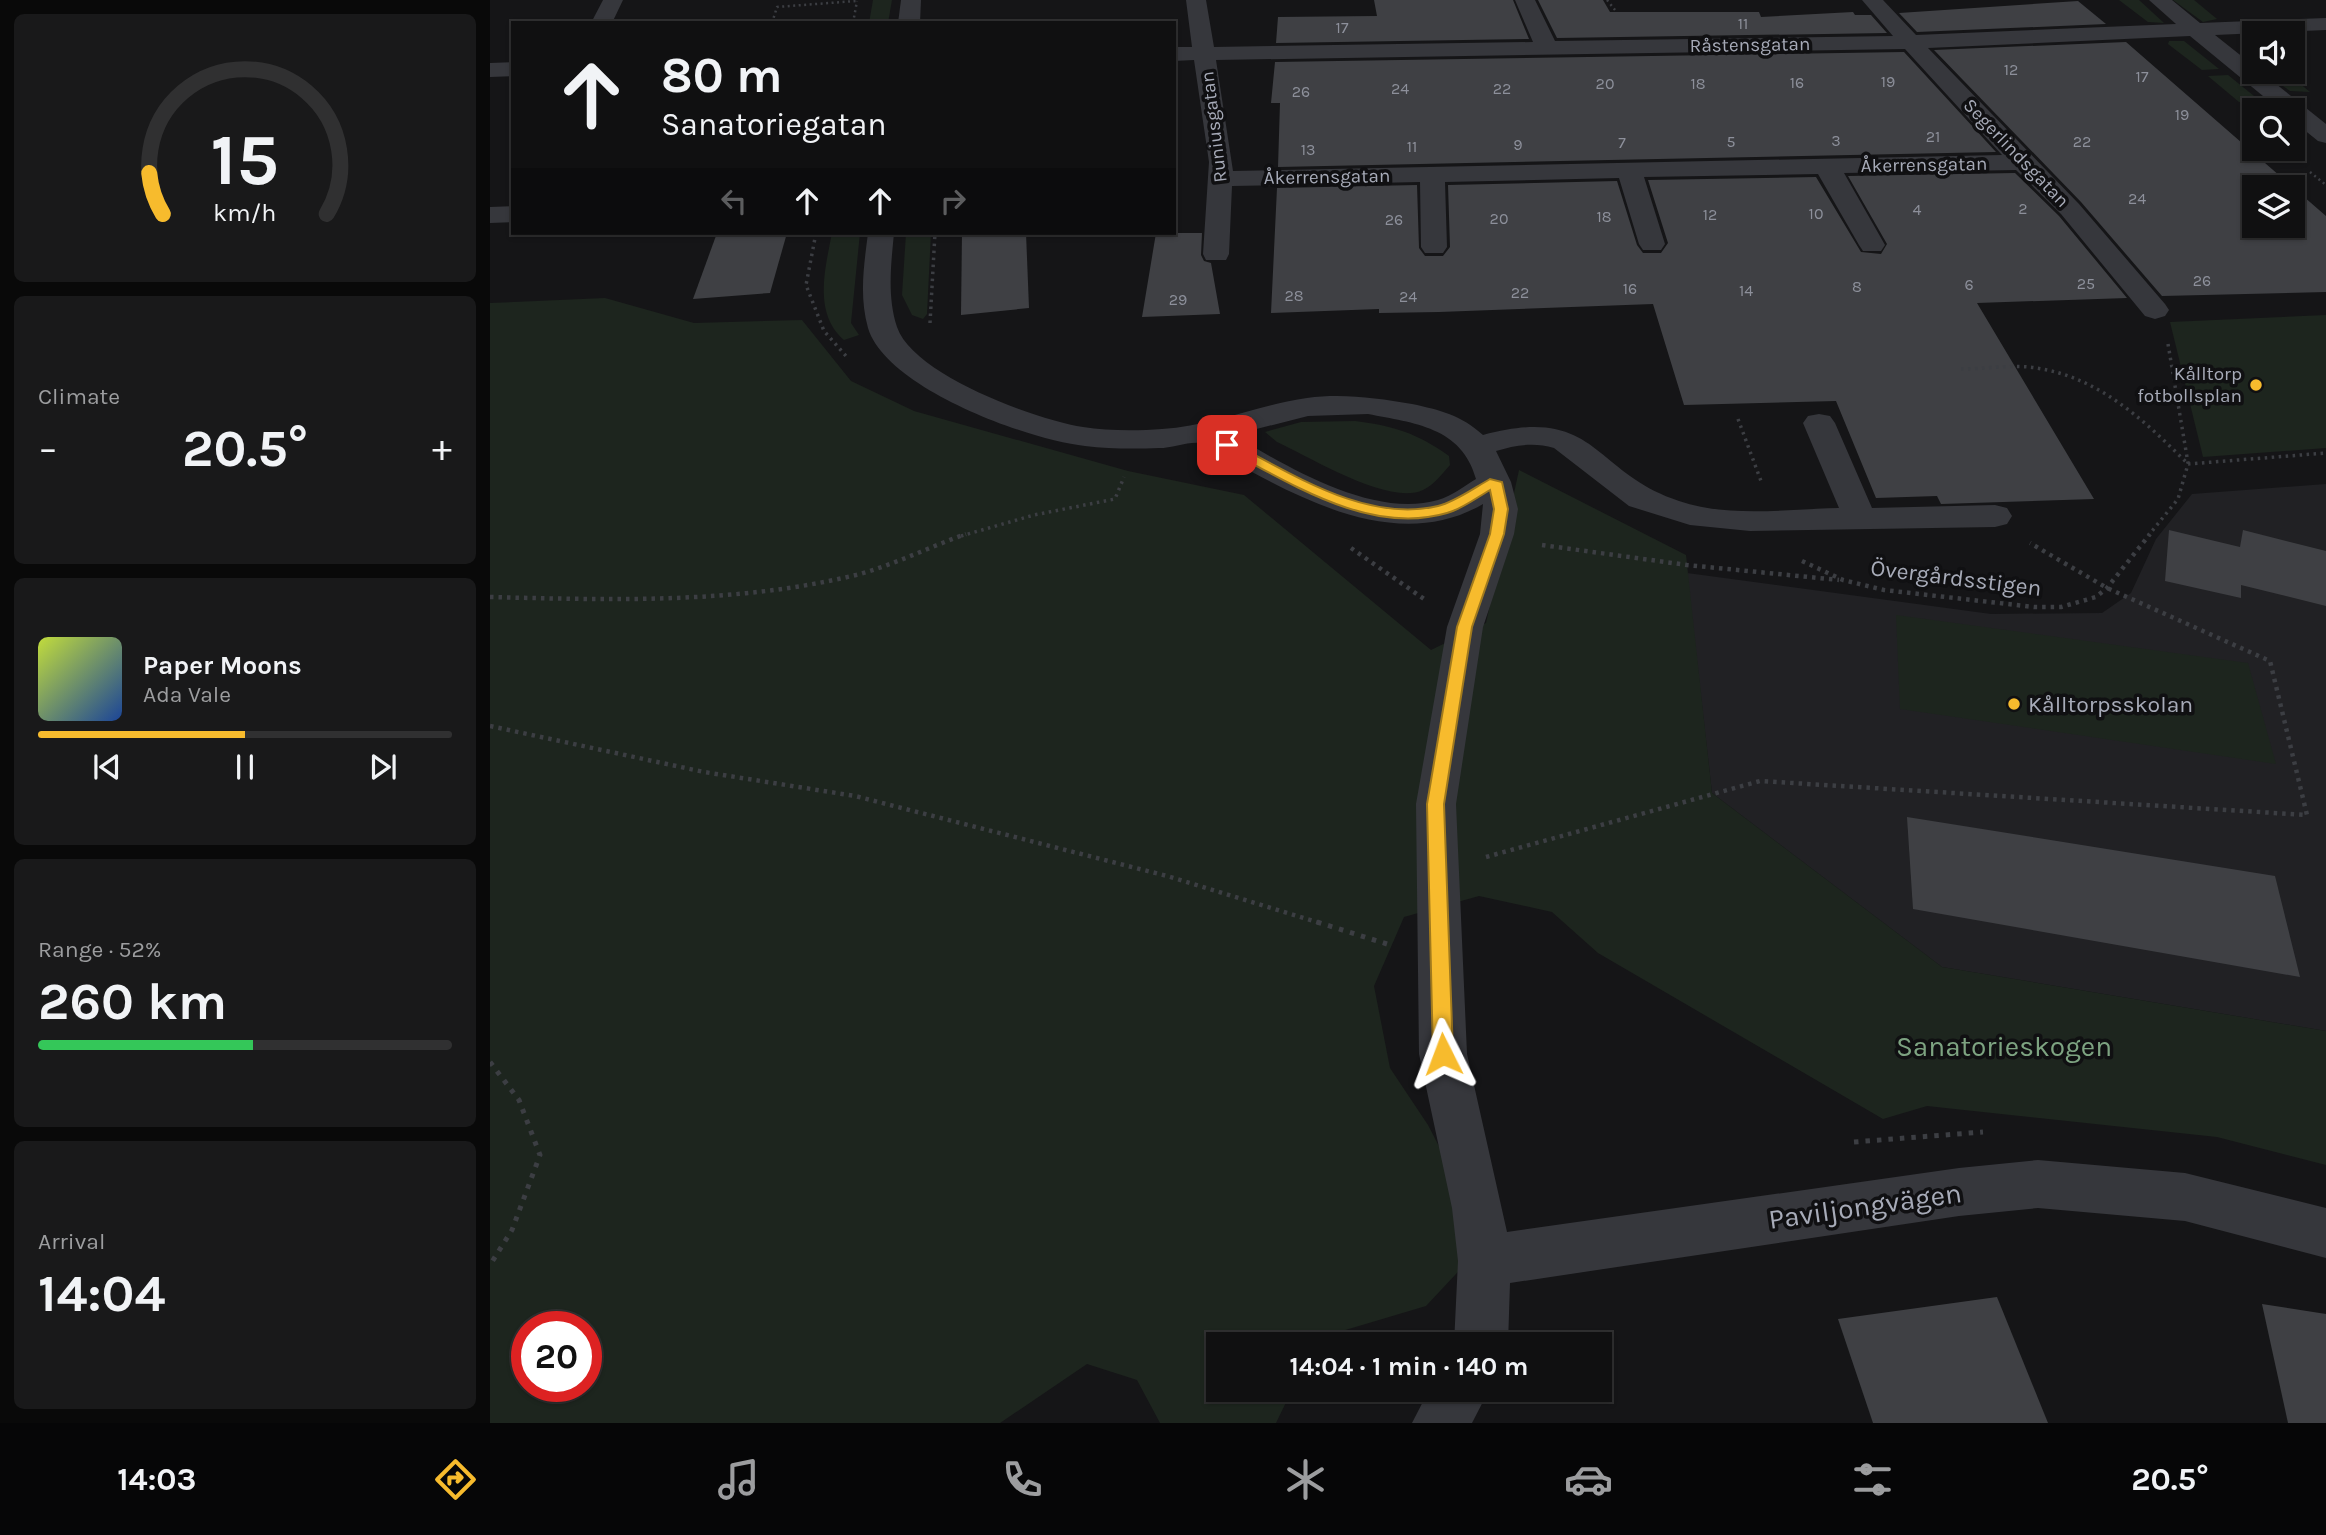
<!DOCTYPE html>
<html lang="en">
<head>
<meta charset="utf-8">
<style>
  :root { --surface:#101011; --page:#19191a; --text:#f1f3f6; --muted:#9c9d9f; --line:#303031; --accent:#f7bb2d }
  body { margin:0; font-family:Karla,sans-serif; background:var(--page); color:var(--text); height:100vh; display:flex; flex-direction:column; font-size:26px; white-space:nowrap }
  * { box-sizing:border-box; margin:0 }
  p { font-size:23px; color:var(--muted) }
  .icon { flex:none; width:38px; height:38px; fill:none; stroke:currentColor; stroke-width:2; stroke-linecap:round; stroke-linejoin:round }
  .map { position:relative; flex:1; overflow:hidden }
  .panel { display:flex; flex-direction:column; gap:14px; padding:14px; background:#090909; width:490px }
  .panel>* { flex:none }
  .banner { position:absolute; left:21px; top:21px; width:665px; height:214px; border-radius:0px; box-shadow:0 2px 5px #0004,0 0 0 2px var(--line); background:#101011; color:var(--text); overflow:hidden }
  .tools { position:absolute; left:1752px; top:21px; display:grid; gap:14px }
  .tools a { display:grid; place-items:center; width:63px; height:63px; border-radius:0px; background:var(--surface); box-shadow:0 2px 5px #0004,0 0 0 2px var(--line); font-size:35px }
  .speed { position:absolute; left:21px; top:1311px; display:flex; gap:14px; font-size:35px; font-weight:700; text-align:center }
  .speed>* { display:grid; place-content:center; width:91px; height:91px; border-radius:50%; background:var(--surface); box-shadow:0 2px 5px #0004,0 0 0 2px var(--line); line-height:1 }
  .speed .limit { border:10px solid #d22; background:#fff; color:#111 }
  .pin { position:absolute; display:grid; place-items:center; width:60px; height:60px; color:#fff; margin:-30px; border-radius:14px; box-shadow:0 4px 10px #0006 }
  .me { position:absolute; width:77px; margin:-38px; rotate:357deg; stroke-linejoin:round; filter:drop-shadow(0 0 5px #0008) }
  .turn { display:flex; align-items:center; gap:24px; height:147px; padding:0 35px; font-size:32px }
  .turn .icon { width:91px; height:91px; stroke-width:2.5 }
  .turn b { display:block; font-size:49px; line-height:60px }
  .lanes { display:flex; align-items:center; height:66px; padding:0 35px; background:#0003; justify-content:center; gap:35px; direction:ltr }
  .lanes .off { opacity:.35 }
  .big { font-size:52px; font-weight:700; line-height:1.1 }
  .panel .card { flex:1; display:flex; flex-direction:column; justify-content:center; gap:10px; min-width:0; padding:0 24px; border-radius:10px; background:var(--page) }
  .panel .dial { align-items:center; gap:0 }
  .dial svg { height:182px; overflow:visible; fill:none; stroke:var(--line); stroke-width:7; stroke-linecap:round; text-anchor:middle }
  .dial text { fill:var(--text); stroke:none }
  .song { display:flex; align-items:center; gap:21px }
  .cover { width:84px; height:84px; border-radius:10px; background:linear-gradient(135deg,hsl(70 70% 55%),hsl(220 70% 35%)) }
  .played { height:7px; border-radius:4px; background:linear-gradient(90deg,var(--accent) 50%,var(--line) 50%) }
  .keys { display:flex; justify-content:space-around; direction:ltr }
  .heat { display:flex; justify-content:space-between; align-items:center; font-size:38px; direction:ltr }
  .charge { height:10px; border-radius:5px; background:linear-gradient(90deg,#34c759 52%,var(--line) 0) }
  .trip { position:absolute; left:716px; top:1332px; width:406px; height:70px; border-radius:0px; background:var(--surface); box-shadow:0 2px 5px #0004,0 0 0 2px var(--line); font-weight:700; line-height:70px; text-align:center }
  .dock { display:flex; height:112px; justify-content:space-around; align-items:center; background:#060607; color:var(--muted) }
  .dock .icon { width:49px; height:49px }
  .dock .on { color:var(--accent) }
  .dock b { font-size:32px; color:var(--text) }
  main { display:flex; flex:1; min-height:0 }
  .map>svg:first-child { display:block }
</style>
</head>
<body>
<main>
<section class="panel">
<div class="card dial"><svg viewBox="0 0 100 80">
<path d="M14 69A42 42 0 1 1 86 69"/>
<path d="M14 69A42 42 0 0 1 8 51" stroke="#f7bb2d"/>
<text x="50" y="56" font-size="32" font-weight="700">15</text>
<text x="50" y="72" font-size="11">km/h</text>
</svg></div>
<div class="card"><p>Climate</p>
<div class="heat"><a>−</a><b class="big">20.5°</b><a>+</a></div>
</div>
<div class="card">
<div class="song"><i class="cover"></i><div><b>Paper Moons</b><p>Ada Vale</p></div></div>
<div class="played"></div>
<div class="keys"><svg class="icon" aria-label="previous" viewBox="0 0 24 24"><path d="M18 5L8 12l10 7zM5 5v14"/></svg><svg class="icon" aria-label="pause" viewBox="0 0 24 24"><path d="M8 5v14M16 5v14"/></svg><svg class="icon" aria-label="next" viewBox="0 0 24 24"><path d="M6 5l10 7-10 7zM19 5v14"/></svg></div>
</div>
<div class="card"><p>Range · 52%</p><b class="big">260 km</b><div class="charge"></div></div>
<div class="card"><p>Arrival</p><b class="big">14:04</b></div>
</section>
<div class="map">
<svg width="1836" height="1423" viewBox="0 0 1836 1423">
  <rect width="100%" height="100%" fill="#151517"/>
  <path fill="#212124" d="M1836 484V1031L1452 967 1222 793 1197 573 1501 614 1612 613 1641 593 1666 539 1702 494Z"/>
  <g fill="#1d251e" fill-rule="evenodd">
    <path d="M383 0H402L398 23H379Z"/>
    <path d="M1629 0H1649L1674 23 1658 22Z"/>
    <path d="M1683 0H1704L1727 19 1713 22Z"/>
    <path d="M1679 41H1694L1729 69 1712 70 1678 44Z"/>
    <path d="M1773 72H1796L1820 92 1800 91Z"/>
    <path d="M1738 75 1769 100 1749 102 1718 76Z"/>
    <path d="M342 233H370L361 323 369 335 354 340C323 313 335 269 342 233Z"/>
    <path d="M416 233H441L437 314 433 319 422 315 412 295Z"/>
    <path d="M115 298 204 323 312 320 361 381 424 411 638 471 754 495 941 650 996 623 1029 470 1196 555 1222 793 1452 967 1836 1031V1165L1727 1137 1437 1106 1393 1119 1108 953 1062 912 989 896 914 917 884 986 900 1068 938 1125 970 1187 980 1259 936 1306 852 1331 841 1344H728V1390H802L786 1423H670L647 1380 597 1364 510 1423H0V303ZM37 1326H96V1386H37Z"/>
    <path d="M1836 315V448L1713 457 1680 322Z"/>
    <path d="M865 421C904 426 927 433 959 456L960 465C952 474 944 485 933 490 899 506 820 457 787 442L775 432 811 422Z"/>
    <path d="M1406 615 1758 663 1786 764 1410 709Z"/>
  </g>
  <g fill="#3f4044" fill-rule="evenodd">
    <path d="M884 0H1023L1039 39 786 43 788 17 887 16Z"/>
    <path d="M1048 0H1113L1120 12H1269L1271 17 1363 12 1365 15H1381L1397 33 1067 38Z"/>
    <path d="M1588 1 1616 24 1427 32 1409 13Z"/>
    <path d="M1636 42 1836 216V292L1672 296 1591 202 1444 50ZM1764 187H1802V226H1764Z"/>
    <path d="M1414 52 1506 152 788 167 790 103H781L785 62Z"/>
    <path d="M1525 173 1569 216 1637 298 1487 303 1604 499 1451 504 1447 496 1386 498 1346 401 1194 405 1163 304 949 312 889 313V309L781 313 787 188 927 185 929 248 935 256H953L960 247 958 185 1127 181 1147 245 1153 253H1171L1178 243 1158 180 1326 177 1371 252 1391 254 1397 244 1358 176Z"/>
    <path d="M227 233H297L280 293 203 299Z"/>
    <path d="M472 233H536L539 308 471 315Z"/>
    <path d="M666 233H712L711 255 714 261 721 263 730 314 652 317Z"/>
    <path d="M1679 530 1750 547 1753 530 1836 551V606L1751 585V598L1675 581Z"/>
    <path d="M1417 817 1785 876 1810 977 1423 909Z"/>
    <path d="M1507 1297 1558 1423H1383L1348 1319Z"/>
    <path d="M1772 1304 1836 1314V1423H1798Z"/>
  </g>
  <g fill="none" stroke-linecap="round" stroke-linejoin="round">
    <g stroke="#3c3e43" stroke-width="2.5" stroke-dasharray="2 3.5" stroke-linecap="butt">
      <path d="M1117 0 1125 10"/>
      <path d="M282 23 287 7 366 1"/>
      <path d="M363 23 367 1"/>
      <path d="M1820 172 1836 185"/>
    </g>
    <g stroke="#3c3e43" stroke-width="3.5" stroke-dasharray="2.5 4.5" stroke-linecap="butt">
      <path d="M326 233 316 285 334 331 356 356"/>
      <path d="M440 323 445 233"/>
      <path d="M1678 344 1698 463"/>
      <path d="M1471 369C1496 369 1522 364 1546 368 1609 377 1655 421 1698 464"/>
      <path d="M1248 419 1271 481"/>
      <path d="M471 536 544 515 625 499 634 477"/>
      <path d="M1658 536 1688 499 1698 464 1836 453"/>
    </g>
    <g stroke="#3c3e43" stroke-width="4.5" stroke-dasharray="3.5 5" stroke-linecap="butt">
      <path d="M1052 545 1197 565 1349 580"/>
      <path d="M861 548 934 599"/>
      <path d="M1312 561 1353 580 1394 590 1544 607H1571L1606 597 1617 588 1660 534"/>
      <path d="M0 597C122 600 246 604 366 575 404 565 439 547 476 534"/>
      <path d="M0 726 214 772 365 796 677 876 833 924"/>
      <path d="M996 857 1270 781 1817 815 1780 661 1617 588 1540 543"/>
    </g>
    <g stroke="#3c3e43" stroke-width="5" stroke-dasharray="4.5 7" stroke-linecap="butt">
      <path d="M827 922 897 944"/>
      <path d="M0 1062 29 1100 50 1155 22 1230 0 1265"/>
      <path d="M1364 1142 1493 1132"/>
    </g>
    <g fill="#36373c" fill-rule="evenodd">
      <path d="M113 0H133L122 23H101Z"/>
      <path d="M411 0H431L430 23H408Z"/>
      <path d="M696 0H716L724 47 1043 42 1025 0H1045L1065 41 1403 36 1372 0H1393L1426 35 1686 24 1659 0H1682L1710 23 1836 18V30L1725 35 1764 66V72H1771L1836 124V143L1828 141 1802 120V110H1790L1700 36 1438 48 1589 204 1675 304 1679 310 1675 316 1665 319 1655 316 1571 214 1526 170 1354 173 1395 245 1391 251H1373L1369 245 1328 174 1154 177 1175 244 1171 250H1153L1149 244 1129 178 955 182 957 247 953 253H935L931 247 930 182 742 186 739 254 736 260H716L713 254 719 162 704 60 684 61V47H702ZM1415 49 1512 155 743 171 726 60Z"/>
      <path d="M23 62V76L0 77V63Z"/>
      <path d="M23 206V222L0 223V207Z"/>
      <path d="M378 233H404C401 265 397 296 407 327 423 375 547 420 593 427 617 431 648 431 672 429 722 426 768 405 817 398 852 393 887 398 922 404 950 410 971 415 993 435 1108 404 1101 472 1189 501 1238 518 1298 509 1349 508L1313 423 1318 416 1329 414 1340 416 1345 423 1382 508 1505 505 1517 508 1522 516 1517 524 1505 527 1260 531 1200 525 1139 506 1064 448C1044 442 1026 445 1006 451L1021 482 1028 509 1024 534 993 627 966 804 977 1054 1017 1232 1469 1168 1548 1160 1695 1173 1836 1208V1258L1695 1221 1548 1208 1469 1216 1020 1283 1018 1344H964L968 1261 962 1208 929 1054 926 804 957 627 990 534 993 504C918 548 832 510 762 472 747 464 728 447 711 443 699 441 682 448 669 448 645 449 619 449 595 446 538 440 396 388 378 328 369 296 374 265 378 233ZM878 414C924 423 972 427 986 479 974 486 962 496 948 500 883 519 798 467 743 435L818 416Z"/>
      <path d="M939 1390H999L982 1423H922Z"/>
    </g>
  </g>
  <path fill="#f7bb2d" stroke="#a17a1d" stroke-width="2" d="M733 443H742C803 474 876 523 948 506 965 502 984 488 1000 479L1012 482 1018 509 1014 534 982 627 954 804 963 1054 960 1060 953 1063 946 1060 943 1054 937 804 967 627 1000 534 1004 509 1000 490C986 498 972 509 957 513 879 536 799 482 733 448Z"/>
  <g fill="#f7bb2d" stroke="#101012" stroke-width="2.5">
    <circle cx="1766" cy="385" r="7"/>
    <circle cx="1524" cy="704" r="7"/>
  </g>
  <g text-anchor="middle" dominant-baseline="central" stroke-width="7" stroke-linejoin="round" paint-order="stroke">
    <g font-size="16" fill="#8d909b">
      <text x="1253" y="23">11</text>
      <text x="852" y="27">17</text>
      <text x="1521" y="69">12</text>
      <text x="1652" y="76">17</text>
      <text x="1398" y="81">19</text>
      <text x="1307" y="82">16</text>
      <text x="1115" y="83">20</text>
      <text x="1208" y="83">18</text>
      <text x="910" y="88">24</text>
      <text x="1012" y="88">22</text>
      <text x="811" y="91">26</text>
      <text x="1692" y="114">19</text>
      <text x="1443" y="136">21</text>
      <text x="1346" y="140">3</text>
      <text x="1241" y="141">5</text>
      <text x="1592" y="141">22</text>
      <text x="1132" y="142">7</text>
      <text x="1028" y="144">9</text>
      <text x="922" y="146">11</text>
      <text x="818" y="149">13</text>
      <text x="1647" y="198">24</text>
      <text x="1533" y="208">2</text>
      <text x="1427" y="209">4</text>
      <text x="1326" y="213">10</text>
      <text x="1220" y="214">12</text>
      <text x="1114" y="216">18</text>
      <text x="1009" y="218">20</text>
      <text x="904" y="219">26</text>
      <text x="1712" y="280">26</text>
      <text x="1596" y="283">25</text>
      <text x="1479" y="284">6</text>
      <text x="1367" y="286">8</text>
      <text x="1140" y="288">16</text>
      <text x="1256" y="290">14</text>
      <text x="1030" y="292">22</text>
      <text x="804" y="295">28</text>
      <text x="918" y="296">24</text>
      <text x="688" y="299">29</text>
    </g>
    <g font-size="19" fill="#a7abb8" stroke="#101012">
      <text transform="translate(1260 45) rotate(-1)">Råstensgatan</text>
      <text transform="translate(724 127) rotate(-97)">Runiusgatan</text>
      <text transform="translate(1526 153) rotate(46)">Segerlindsgatan</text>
      <text transform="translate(1434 165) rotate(-1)">Åkerrensgatan</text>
      <text transform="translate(837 177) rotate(-1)">Åkerrensgatan</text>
    </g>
    <g font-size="19" fill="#a7abb8" stroke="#101012" text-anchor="end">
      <text x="1752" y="374">Kålltorp<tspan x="1752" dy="22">fotbollsplan</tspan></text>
    </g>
    <g font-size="23" fill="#a7abb8" stroke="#101012">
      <text transform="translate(1466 578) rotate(7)">Övergårdsstigen</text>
    </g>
    <g font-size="23" fill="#a7abb8" stroke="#101012" text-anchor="start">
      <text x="1538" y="704">Kålltorpsskolan</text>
    </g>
    <g font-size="28" fill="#7da381" stroke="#101012">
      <text x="1514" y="1046">Sanatorieskogen</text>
    </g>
    <g font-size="28" fill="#a7abb8" stroke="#101012">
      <text transform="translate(1375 1206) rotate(-8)">Paviljongvägen</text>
    </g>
  </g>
</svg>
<div class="tools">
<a><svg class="icon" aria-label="sound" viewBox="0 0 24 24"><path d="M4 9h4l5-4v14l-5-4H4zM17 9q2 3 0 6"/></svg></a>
<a><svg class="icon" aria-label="search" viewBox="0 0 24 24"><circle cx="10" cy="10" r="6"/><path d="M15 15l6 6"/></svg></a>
<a><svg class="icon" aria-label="layers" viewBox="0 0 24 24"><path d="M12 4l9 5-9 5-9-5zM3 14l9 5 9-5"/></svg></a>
</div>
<div class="speed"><div class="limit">20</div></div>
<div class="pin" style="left:737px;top:445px;background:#d93025"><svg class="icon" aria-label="arrive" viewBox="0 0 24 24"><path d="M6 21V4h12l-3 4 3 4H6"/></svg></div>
<svg class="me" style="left:953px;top:1054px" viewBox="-20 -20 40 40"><path d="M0-17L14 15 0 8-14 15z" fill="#f7bb2d" stroke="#fff" stroke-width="4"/></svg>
<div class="trip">14:04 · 1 min · 140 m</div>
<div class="banner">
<div class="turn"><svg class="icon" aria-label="ahead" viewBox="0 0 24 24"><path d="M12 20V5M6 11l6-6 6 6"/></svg><div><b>80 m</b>Sanatoriegatan</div></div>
<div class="lanes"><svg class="icon off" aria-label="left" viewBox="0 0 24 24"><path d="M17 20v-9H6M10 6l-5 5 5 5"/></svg><svg class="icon" aria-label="ahead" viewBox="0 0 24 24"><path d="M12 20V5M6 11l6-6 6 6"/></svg><svg class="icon" aria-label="ahead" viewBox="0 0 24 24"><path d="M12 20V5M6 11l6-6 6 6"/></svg><svg class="icon off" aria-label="right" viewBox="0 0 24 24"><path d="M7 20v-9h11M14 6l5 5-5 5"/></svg></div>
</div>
</div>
</main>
<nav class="dock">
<b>14:03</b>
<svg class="icon on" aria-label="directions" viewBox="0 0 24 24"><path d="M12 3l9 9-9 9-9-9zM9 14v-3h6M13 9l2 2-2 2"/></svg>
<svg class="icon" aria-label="music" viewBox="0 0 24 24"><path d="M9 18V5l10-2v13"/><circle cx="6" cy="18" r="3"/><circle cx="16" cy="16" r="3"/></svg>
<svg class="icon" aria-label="phone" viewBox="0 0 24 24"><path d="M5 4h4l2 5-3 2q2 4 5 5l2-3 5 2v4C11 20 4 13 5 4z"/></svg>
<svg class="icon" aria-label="climate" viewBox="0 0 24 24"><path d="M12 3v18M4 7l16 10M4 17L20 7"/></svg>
<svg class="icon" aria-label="car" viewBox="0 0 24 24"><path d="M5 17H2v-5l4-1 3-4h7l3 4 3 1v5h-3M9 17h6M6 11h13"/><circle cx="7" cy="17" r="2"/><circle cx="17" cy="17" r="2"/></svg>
<svg class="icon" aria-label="filters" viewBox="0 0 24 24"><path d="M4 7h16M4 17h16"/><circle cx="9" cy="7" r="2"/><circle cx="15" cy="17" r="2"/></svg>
<b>20.5°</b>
</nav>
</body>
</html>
